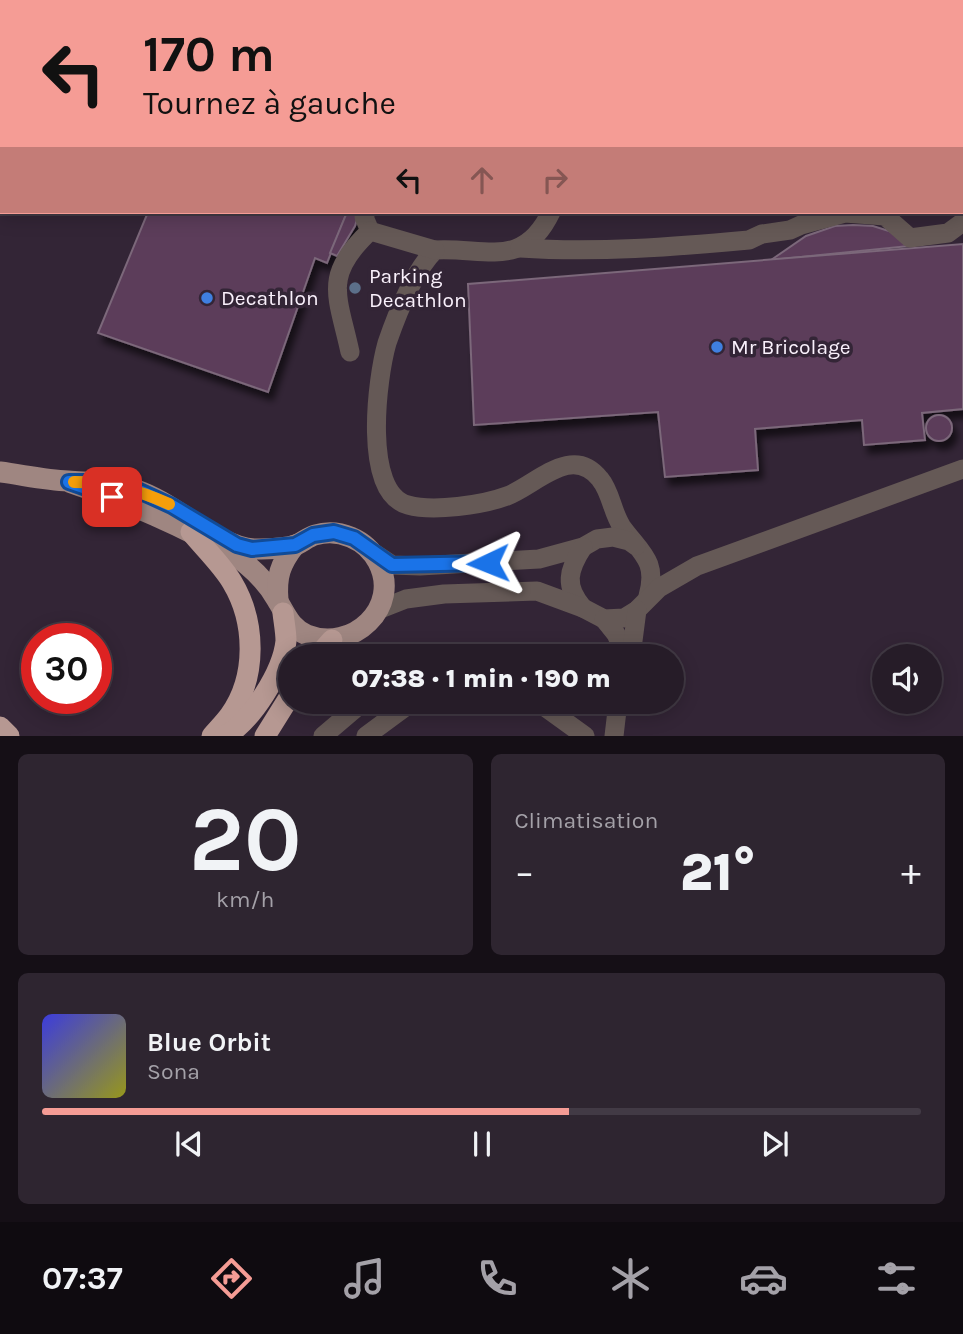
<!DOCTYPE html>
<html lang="fr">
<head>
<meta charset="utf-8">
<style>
  :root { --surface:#261c28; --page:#2e2530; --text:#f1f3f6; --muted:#a4a1a8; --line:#423a45; --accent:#f59c95 }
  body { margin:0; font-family:Karla,sans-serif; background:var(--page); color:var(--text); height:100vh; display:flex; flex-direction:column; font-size:26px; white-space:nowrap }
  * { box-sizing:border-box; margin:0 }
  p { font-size:23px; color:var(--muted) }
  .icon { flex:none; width:38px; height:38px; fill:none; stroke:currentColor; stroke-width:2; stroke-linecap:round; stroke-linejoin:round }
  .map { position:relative; height:736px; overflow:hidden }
  .sheet { display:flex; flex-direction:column; gap:18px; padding:18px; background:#150f16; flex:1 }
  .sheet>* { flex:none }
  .guide { position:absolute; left:0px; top:0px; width:964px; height:214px; box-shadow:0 4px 18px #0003,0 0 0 2px var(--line); background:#f59c95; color:#111; overflow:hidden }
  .controls { position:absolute; left:872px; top:644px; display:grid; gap:14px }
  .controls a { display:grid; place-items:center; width:70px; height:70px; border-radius:50%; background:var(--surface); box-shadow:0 4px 18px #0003,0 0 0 2px var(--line); font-size:35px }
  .speed { position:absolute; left:21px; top:623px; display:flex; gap:14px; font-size:35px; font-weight:700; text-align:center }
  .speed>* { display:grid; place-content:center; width:91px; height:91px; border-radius:50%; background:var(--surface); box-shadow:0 4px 18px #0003,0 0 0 2px var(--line); line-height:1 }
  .speed .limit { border:10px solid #d22; background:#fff; color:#111 }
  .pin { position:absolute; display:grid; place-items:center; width:60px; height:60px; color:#fff; margin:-30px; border-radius:14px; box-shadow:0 4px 10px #0006 }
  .me { position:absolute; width:77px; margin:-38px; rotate:268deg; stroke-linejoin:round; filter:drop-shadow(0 0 5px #0008) }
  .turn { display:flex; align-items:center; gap:24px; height:147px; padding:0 28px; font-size:32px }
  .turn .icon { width:91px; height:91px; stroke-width:2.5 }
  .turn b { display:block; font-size:49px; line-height:60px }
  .lanes { display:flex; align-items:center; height:66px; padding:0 28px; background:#0003; justify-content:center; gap:35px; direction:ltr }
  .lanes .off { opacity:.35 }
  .big { font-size:52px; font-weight:800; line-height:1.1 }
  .sheet .widget { flex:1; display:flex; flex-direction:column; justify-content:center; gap:10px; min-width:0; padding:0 24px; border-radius:10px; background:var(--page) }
  .sheet .dial { align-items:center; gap:0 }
  .dial b { font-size:91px; line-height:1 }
  .song { display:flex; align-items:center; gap:21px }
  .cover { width:84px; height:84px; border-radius:10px; background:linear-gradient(135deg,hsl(240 70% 55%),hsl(60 70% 35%)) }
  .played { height:7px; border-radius:4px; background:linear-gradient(90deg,var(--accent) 60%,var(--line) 60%) }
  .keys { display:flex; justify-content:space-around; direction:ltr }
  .heat { display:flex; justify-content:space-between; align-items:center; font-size:38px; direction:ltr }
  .sheet .tiles { flex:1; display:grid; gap:18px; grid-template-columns:1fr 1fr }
  .widget:last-child { grid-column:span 2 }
  .trip { position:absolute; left:278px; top:644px; width:406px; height:70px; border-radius:35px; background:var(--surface); box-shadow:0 4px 18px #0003,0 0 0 2px var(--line); font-weight:800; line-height:70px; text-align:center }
  .menu { display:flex; height:112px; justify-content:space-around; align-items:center; background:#0f0b10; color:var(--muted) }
  .menu .icon { width:49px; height:49px }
  .menu .selected { color:var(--accent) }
  .menu b { font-size:32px; color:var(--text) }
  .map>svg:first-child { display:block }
</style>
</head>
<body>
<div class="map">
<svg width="963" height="736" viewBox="0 0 963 736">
  <defs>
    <filter id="shadow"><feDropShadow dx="4.5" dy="8" stdDeviation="3.5" flood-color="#0009"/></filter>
  </defs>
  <rect width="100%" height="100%" fill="#332536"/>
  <g fill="#5b3d5a" stroke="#7b677a" stroke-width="2" filter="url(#shadow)">
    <path d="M235 0H381L385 2H234Z"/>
    <path d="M381 0H431V2Z"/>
    <path d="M148 212H347L327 263 315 258 268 392 98 333Z"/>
    <path d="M347 212H359L355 226 337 256 330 253Z"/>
    <path d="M853 225 873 226 892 232 909 246 771 260 806 236 835 226Z"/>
    <path d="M963 244V409L922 413 925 440 864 445 862 420 755 429 758 470 665 477 658 412 474 425 468 284Z"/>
    <circle cx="939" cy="428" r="13"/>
  </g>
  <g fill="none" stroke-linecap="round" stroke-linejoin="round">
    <g stroke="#655956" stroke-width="19">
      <path d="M469 2V0"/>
      <path d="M640 2 641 0"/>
      <path d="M962 22H963"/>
      <path d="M962 38H963"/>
      <path d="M366 212 364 217 370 231"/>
      <path d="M551 212C523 270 486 247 435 250 413 272 397 314 387 343 377 378 362 493 408 505 433 512 483 505 507 496 536 485 572 443 600 479 611 492 612 512 622 527 641 553 658 561 648 596"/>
      <path d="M520 248C597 253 673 247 749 240L762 234 790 230 801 225 845 213 885 216 910 238 948 233 963 222"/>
      <path d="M350 352C338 296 322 276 370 231L435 250"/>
      <path d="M371 551 392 565 420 566 539 559 583 547 597 539 613 537 629 541 636 546"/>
      <path d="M583 608C564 586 568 570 583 547"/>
      <path d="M378 610 406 599 444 594 537 591 583 608 604 619 624 618 637 610 659 588 697 566 963 469"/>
      <path d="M604 619 616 634 626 656"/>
      <path d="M464 656 497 654 509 656"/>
      <path d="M631 656 637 610"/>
      <path d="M538 702 585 736"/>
      <path d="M323 736 363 702"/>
      <path d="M366 736 412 702"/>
      <path d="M614 736 618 702"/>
    </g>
    <g stroke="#9f8681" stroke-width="21">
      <path d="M0 472C23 475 46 480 68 481 92 483 114 483 136 490 174 502 218 547 254 549 266 549 284 549 296 545 303 542 308 537 315 535 339 528 366 539 378 562 402 607 352 653 307 635 290 628 286 614 277 600 270 587 258 574 246 564 232 552 213 543 196 535 154 514 113 497 69 482"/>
      <path d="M278 600C276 577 280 564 295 545"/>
    </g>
    <g stroke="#b69892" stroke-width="21">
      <path d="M11 2 12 0"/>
      <path d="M33 2 34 0"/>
      <path d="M79 2 80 0"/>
      <path d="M0 27 2 22"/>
      <path d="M0 74 2 70"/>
      <path d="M0 191 2 186"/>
      <path d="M191 532C204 548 221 564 232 582 256 622 257 677 230 715 225 722 218 729 212 736"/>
      <path d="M318 656 332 640"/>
      <path d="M0 727 9 736"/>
      <path d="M225 736C252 721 283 671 286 641 286 632 284 622 283 613"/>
      <path d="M265 736 290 696"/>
    </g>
  </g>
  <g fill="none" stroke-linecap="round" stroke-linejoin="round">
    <g stroke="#114b97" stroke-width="18">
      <path id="route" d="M112 497 69 482H99L137 490 172 506 237 545 252 549 295 545 313 535 334 532 354 538 392 565 488 563"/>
    </g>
    <use href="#route" stroke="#1a73e8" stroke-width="12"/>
    <path stroke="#f59e0b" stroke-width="12" d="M74 482C109 482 138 490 169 504"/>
  </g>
  <circle fill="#5c6f8a" stroke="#332536" stroke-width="2.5" cx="355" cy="288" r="7"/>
  <g fill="#3f7fe0" stroke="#332536" stroke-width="2.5">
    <circle cx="207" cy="298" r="7"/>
    <circle cx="717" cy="347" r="7"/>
  </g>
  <g text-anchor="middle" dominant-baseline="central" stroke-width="7" stroke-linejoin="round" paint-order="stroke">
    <g font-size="21" fill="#faf1fc" stroke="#332536" text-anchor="start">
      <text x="369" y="276">Parking<tspan x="369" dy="24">Decathlon</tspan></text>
      <text x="221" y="298">Decathlon</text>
      <text x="731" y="347">Mr Bricolage</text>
    </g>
  </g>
</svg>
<div class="controls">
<a><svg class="icon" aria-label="sound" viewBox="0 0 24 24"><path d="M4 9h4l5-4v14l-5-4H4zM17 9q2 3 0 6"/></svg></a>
</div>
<div class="speed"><div class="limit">30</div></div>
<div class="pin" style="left:112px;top:497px;background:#d93025"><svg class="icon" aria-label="arrive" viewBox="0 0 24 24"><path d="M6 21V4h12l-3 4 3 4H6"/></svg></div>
<svg class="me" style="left:488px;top:563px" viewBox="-20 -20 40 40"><path d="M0-17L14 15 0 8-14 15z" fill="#1a73e8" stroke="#fff" stroke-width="4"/></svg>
<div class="trip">07:38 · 1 min · 190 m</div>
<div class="guide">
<div class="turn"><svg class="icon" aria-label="left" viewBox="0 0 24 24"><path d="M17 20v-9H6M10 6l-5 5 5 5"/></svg><div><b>170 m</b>Tournez à gauche</div></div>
<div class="lanes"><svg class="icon" aria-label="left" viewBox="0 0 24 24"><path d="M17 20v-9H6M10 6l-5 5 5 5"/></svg><svg class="icon off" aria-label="ahead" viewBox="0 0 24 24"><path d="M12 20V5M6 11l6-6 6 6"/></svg><svg class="icon off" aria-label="right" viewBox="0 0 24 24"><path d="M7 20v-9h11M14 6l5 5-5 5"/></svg></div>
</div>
</div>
<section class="sheet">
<div class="tiles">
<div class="widget dial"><b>20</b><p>km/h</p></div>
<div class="widget"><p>Climatisation</p>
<div class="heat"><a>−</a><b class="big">21°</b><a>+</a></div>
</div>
<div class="widget">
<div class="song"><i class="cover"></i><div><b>Blue Orbit</b><p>Sona</p></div></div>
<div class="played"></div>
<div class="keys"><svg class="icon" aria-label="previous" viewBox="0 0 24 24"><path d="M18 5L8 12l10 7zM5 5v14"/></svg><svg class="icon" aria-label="pause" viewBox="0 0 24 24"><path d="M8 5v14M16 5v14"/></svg><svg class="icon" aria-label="next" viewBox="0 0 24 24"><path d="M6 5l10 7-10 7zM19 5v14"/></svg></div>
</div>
</div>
</section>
<nav class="menu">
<b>07:37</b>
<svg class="icon selected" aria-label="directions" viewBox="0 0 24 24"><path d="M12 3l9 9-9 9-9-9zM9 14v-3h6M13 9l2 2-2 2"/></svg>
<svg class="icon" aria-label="music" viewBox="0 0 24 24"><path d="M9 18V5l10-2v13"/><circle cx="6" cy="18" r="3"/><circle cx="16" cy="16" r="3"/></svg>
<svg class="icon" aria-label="phone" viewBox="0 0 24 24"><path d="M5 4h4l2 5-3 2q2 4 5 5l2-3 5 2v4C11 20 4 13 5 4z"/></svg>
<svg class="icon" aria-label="climate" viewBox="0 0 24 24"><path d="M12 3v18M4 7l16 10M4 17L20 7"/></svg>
<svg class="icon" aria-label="car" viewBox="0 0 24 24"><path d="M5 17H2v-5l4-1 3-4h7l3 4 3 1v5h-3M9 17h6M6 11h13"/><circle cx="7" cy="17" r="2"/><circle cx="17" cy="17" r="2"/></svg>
<svg class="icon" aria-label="filters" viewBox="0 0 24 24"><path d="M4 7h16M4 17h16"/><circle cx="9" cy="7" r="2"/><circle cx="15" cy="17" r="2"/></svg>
</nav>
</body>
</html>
